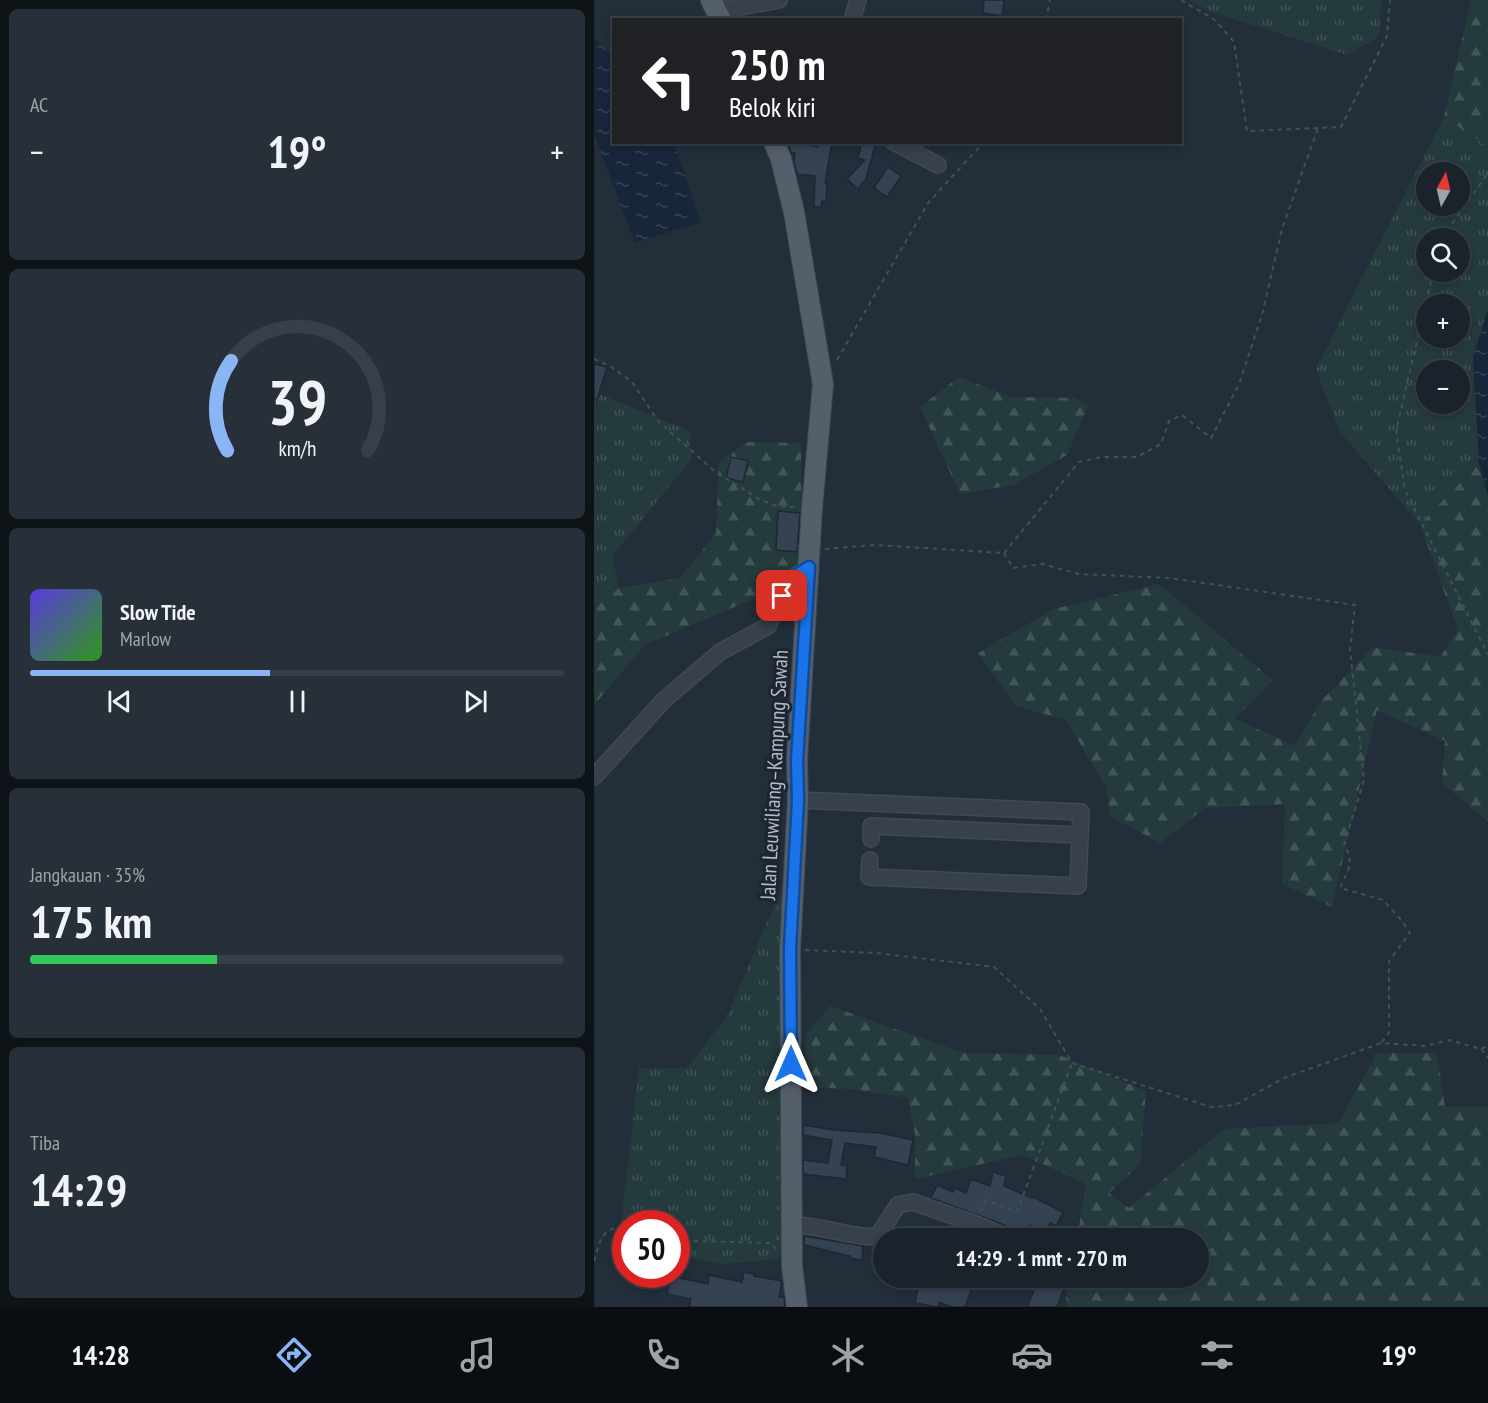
<!DOCTYPE html>
<html lang="id">
<head>
<meta charset="utf-8">
<style>
  :root { --surface:#1a222c; --page:#272f38; --text:#f1f3f6; --muted:#9fa4a9; --line:#383f48; --accent:#8ab6f5 }
  body { margin:0; font-family:"PT Sans Narrow",sans-serif; background:var(--page); color:var(--text); height:100vh; display:flex; flex-direction:column; font-size:22px; white-space:nowrap }
  * { box-sizing:border-box; margin:0 }
  p { font-size:20px; color:var(--muted) }
  .icon { flex:none; width:33px; height:33px; fill:none; stroke:currentColor; stroke-width:2; stroke-linecap:round; stroke-linejoin:round }
  .map { position:relative; flex:1; overflow:hidden }
  .panel { display:flex; flex-direction:column; gap:9px; padding:9px; background:#0e1318; width:594px }
  .panel>* { flex:none }
  .top-card { position:absolute; left:18px; top:18px; width:570px; height:126px; border-radius:0px; box-shadow:0 3px 9px #0003,0 0 0 2px var(--line); background:#202124; color:#fff; overflow:hidden }
  .needle { width:39px; rotate:8deg }
  .tools { position:absolute; left:822px; top:162px; display:grid; gap:12px }
  .tools a { display:grid; place-items:center; width:54px; height:54px; border-radius:50%; background:var(--surface); box-shadow:0 3px 9px #0003,0 0 0 2px var(--line); font-size:30px }
  .speed { position:absolute; left:18px; top:1210px; display:flex; gap:12px; font-size:30px; font-weight:700; text-align:center }
  .speed>* { display:grid; place-content:center; width:78px; height:78px; border-radius:50%; background:var(--surface); box-shadow:0 3px 9px #0003,0 0 0 2px var(--line); line-height:1 }
  .speed .limit { border:9px solid #d22; background:#fff; color:#111 }
  .pin { position:absolute; display:grid; place-items:center; width:51px; height:51px; color:#fff; margin:-26px; border-radius:12px; box-shadow:0 3px 9px #0006 }
  .me { position:absolute; width:66px; margin:-33px; rotate:0deg; stroke-linejoin:round; filter:drop-shadow(0 0 4px #0008) }
  .turn { display:flex; align-items:center; gap:21px; height:126px; padding:0 18px; font-size:27px }
  .turn .icon { width:78px; height:78px; stroke-width:2.5 }
  .turn b { display:block; font-size:42px; line-height:51px }
  .big { font-size:45px; font-weight:700; line-height:1.1 }
  .panel .card { flex:1; display:flex; flex-direction:column; justify-content:center; gap:9px; min-width:0; padding:0 21px; border-radius:9px; background:var(--page) }
  .panel .dial { align-items:center; gap:0 }
  .dial svg { height:156px; overflow:visible; fill:none; stroke:var(--line); stroke-width:7; stroke-linecap:round; text-anchor:middle }
  .dial text { fill:var(--text); stroke:none }
  .song { display:flex; align-items:center; gap:18px }
  .cover { width:72px; height:72px; border-radius:9px; background:linear-gradient(135deg,hsl(250 70% 55%),hsl(110 70% 35%)) }
  .played { height:6px; border-radius:3px; background:linear-gradient(90deg,var(--accent) 45%,var(--line) 45%) }
  .keys { display:flex; justify-content:space-around; direction:ltr }
  .heat { display:flex; justify-content:space-between; align-items:center; font-size:33px; direction:ltr }
  .charge { height:9px; border-radius:4px; background:linear-gradient(90deg,#34c759 35%,var(--line) 0) }
  .trip { position:absolute; left:279px; top:1228px; width:336px; height:60px; border-radius:30px; background:var(--surface); box-shadow:0 3px 9px #0003,0 0 0 2px var(--line); font-weight:700; line-height:60px; text-align:center }
  .tab-bar { display:flex; height:96px; justify-content:space-around; align-items:center; background:#0a0e12; color:var(--muted) }
  .tab-bar .icon { width:42px; height:42px }
  .tab-bar .current { color:var(--accent) }
  .tab-bar b { font-size:27px; color:var(--text) }
  main { display:flex; flex:1; min-height:0 }
  .map>svg:first-child { display:block }
</style>
</head>
<body>
<main>
<section class="panel">
<div class="card"><p>AC</p>
<div class="heat"><a>−</a><b class="big">19°</b><a>+</a></div>
</div>
<div class="card dial"><svg viewBox="0 0 100 80">
<path d="M14 69A42 42 0 1 1 86 69"/>
<path d="M14 69A42 42 0 0 1 16 23" stroke="#8ab6f5"/>
<text x="50" y="56" font-size="32" font-weight="700">39</text>
<text x="50" y="72" font-size="11">km/h</text>
</svg></div>
<div class="card">
<div class="song"><i class="cover"></i><div><b>Slow Tide</b><p>Marlow</p></div></div>
<div class="played"></div>
<div class="keys"><svg class="icon" aria-label="previous" viewBox="0 0 24 24"><path d="M18 5L8 12l10 7zM5 5v14"/></svg><svg class="icon" aria-label="pause" viewBox="0 0 24 24"><path d="M8 5v14M16 5v14"/></svg><svg class="icon" aria-label="next" viewBox="0 0 24 24"><path d="M6 5l10 7-10 7zM19 5v14"/></svg></div>
</div>
<div class="card"><p>Jangkauan · 35%</p><b class="big">175 km</b><div class="charge"></div></div>
<div class="card"><p>Tiba</p><b class="big">14:29</b></div>
</section>
<div class="map">
<svg width="894" height="1307" viewBox="0 0 894 1307">
  <defs>
    <pattern id="grass-tufts" width="24" height="20" patternUnits="userSpaceOnUse" patternTransform="scale(1.5)"><rect width="24" height="20" fill="#253a3c"/><path d="M3 7l-1-3M5 7V3M7 7l1-3M15 17l-1-3M17 17v-4M19 17l1-3" fill="none" stroke="#425557"/></pattern>
    <pattern id="forest-firs" width="22" height="20" patternUnits="userSpaceOnUse" patternTransform="scale(1.5)"><rect width="22" height="20" fill="#253a3c"/><path d="M5 1l3.5 6h-7zM16 11l3.5 6h-7z" fill="#425557"/></pattern>
    <pattern id="water-ripples" width="26" height="14" patternUnits="userSpaceOnUse" patternTransform="scale(1.5)"><rect width="26" height="14" fill="#172639"/><path d="M2 4q2-2 4 0t4 0M15 11q2-2 4 0t4 0" fill="none" stroke="#364454"/></pattern>
  </defs>
  <rect width="100%" height="100%" fill="#232e3b"/>
  <g fill="url(#grass-tufts)" fill-rule="evenodd">
    <path d="M595 0H787L785 36 754 55 620 13Z"/>
    <path d="M850 117 894 147V309L879 357 885 464 826 524 746 432 722 369ZM832 172H866V206H832ZM832 238H866V272H832ZM832 304H866V338H832ZM832 370H866V404H832Z"/>
    <path d="M0 392 96 431 97 460 18 556 25 588 0 609Z"/>
    <path d="M200 860 195 1258 128 1264 83 1255 82 1224H32L31 1244 25 1243 45 1068H93L133 1016Z"/>
  </g>
  <g fill="url(#forest-firs)">
    <path d="M877 0H894V147L850 117Z"/>
    <path d="M365 377 417 397 481 398 494 406 473 455 419 485 366 494 326 407Z"/>
    <path d="M154 442 207 443 208 578 51 645 0 705V609L25 588 86 578 122 533 125 461Z"/>
    <path d="M885 464 894 495V822L848 783 851 741 783 710 738 907 688 884 691 804 611 808 566 843 516 816 512 787 472 720 422 706 384 653 460 609 565 584 679 680 641 718 700 746 728 700 779 647 846 657 864 630 826 524Z"/>
    <path d="M236 1006 370 1053 465 1055 552 1091 546 1164 515 1193 535 1208 630 1129 745 1123 783 1053H843L851 1107 894 1106V1307H473L472 1299 475 1278H604V1239H483L492 1184 429 1155 321 1179V1135L314 1098 258 1089 209 1087 212 1034Z"/>
  </g>
  <g fill="url(#water-ripples)">
    <path d="M0 38 19 57 20 142 80 143 107 222 41 243 0 134Z"/>
    <path d="M894 309V495L885 464 879 357Z"/>
  </g>
  <g fill="#354252" stroke="#1e2732" stroke-width="1.5">
    <path d="M390 0H410L408 16 389 13Z"/>
    <path d="M194 142 224 147 225 142H238L231 183H233L232 201H228L227 207H220L221 176 203 174 200 162 201 153H197Z"/>
    <path d="M268 142H282L272 179 264 189 253 179 271 160 264 158Z"/>
    <path d="M294 167 307 176 293 197 280 188Z"/>
    <path d="M0 364 13 367 3 400 0 399Z"/>
    <path d="M137 457 154 461 149 482 132 478Z"/>
    <path d="M184 511 206 513 203 552 182 550Z"/>
    <path d="M209 1125 240 1130 285 1133 319 1140 314 1165 280 1157 282 1147 251 1143 247 1165 253 1166 252 1179 209 1174V1160L234 1163 238 1140 209 1135Z"/>
    <path d="M399 1172 412 1176 410 1186 438 1198 439 1197 469 1212 462 1226 456 1223 451 1233 436 1225 431 1239H421L419 1232 408 1224 337 1198 343 1185 359 1192 360 1188 372 1193 377 1179 396 1186Z"/>
    <path d="M210 1236 269 1246 268 1260 256 1258V1256L210 1245Z"/>
    <path d="M150 1272 160 1274V1276L188 1281 185 1297H190L191 1307H95L97 1299 73 1294 76 1276 114 1284 115 1275 148 1282Z"/>
    <path d="M326 1278H406L404 1289 379 1285 371 1307H357L345 1302 344 1307 321 1303Z"/>
    <path d="M445 1278H474L463 1307H433Z"/>
  </g>
  <g fill="none" stroke-linecap="round" stroke-linejoin="round">
    <g stroke="#404954" stroke-width="18">
      <g id="minor">
        <path d="M123 11 185 0"/>
        <path d="M258 20 264 0"/>
        <path d="M300 142 344 165"/>
        <path d="M0 777 70 700 126 652 174 626 196 580 215 567"/>
        <path d="M204 800 487 812 484 886 275 877 276 860"/>
        <path d="M277 839V826L486 835"/>
        <path d="M198 1225C227 1225 254 1237 283 1237L304 1205 319 1202 382 1224 404 1233 411 1239"/>
      </g>
    </g>
    <g stroke="#404954" stroke-width="22">
      <g id="major">
        <path d="M117 0 127 20"/>
        <path d="M180 142 187 159 200 212 229 384 218 508 203 760 204 800 196 949 198 1266 203 1307"/>
      </g>
    </g>
    <g stroke="#3e5354" stroke-width="2" stroke-dasharray="4.5 4.5" stroke-linecap="butt">
      <path d="M587 0 621 20 640 42 653 131 747 127 793 36 796 0"/>
      <path d="M452 20 456 0"/>
      <path d="M848 238 894 173"/>
      <path d="M839 272 802 431 811 490 894 655"/>
      <path d="M0 359 16 366 38 382 65 422 124 474 167 500 182 506 202 507"/>
      <path d="M243 360 334 203 390 142"/>
      <path d="M231 549 281 545 410 553"/>
      <path d="M410 553 419 568 449 564 484 574 575 578 761 605 756 649 770 780 750 845C761 862 754 870 746 888L789 900 809 922 816 933 795 961V1033L787 1043"/>
      <path d="M410 553 485 462 507 457H543L567 444 575 421 588 415 617 438 645 384 668 315 688 229 724 128"/>
      <path d="M211 950 283 953 400 967 446 1009 478 1063 617 1107 641 1105 690 1078 787 1043 832 1046 855 1040 887 1049 894 1046"/>
      <path d="M887 1049 894 1058"/>
      <path d="M387 1211 392 1200 423 1212 478 1063"/>
      <path d="M82 1237 101 1241 176 1243 182 1249"/>
      <path d="M0 1261C7 1240 6 1227 32 1227"/>
    </g>
    <use href="#minor" stroke="#37404b" stroke-width="15"/>
    <use href="#major" stroke="#555f6b" stroke-width="20"/>
  </g>
  <g fill="none" stroke-linecap="round" stroke-linejoin="round">
    <g stroke="#114b97" stroke-width="15">
      <path id="route" d="M188 596 195 580 215 567 203 760 204 800 196 949 197 1064"/>
    </g>
    <use href="#route" stroke="#1a73e8" stroke-width="10"/>
  </g>
  <g text-anchor="middle" dominant-baseline="central" stroke-width="6" stroke-linejoin="round" paint-order="stroke">
    <g font-size="21" fill="#b3bbc7" stroke="#1c2530">
      <text transform="translate(180 775) rotate(-87)">Jalan Leuwiliang–Kampung Sawah</text>
    </g>
  </g>
</svg>
<div class="tools">
<a><svg class="needle" viewBox="-14 -14 28 28"><path d="M0-13l5 13h-10z" fill="#e53935"/><path d="M0 13l5-13h-10z" fill="#9fa4a9"/></svg></a>
<a><svg class="icon" aria-label="search" viewBox="0 0 24 24"><circle cx="10" cy="10" r="6"/><path d="M15 15l6 6"/></svg></a>
<a>+</a>
<a>−</a>
</div>
<div class="speed"><div class="limit">50</div></div>
<div class="pin" style="left:188px;top:596px;background:#d93025"><svg class="icon" aria-label="arrive" viewBox="0 0 24 24"><path d="M6 21V4h12l-3 4 3 4H6"/></svg></div>
<svg class="me" style="left:197px;top:1064px" viewBox="-20 -20 40 40"><path d="M0-17L14 15 0 8-14 15z" fill="#1a73e8" stroke="#fff" stroke-width="4"/></svg>
<div class="trip">14:29 · 1 mnt · 270 m</div>
<div class="top-card">
<div class="turn"><svg class="icon" aria-label="left" viewBox="0 0 24 24"><path d="M17 20v-9H6M10 6l-5 5 5 5"/></svg><div><b>250 m</b>Belok kiri</div></div>
</div>
</div>
</main>
<nav class="tab-bar">
<b>14:28</b>
<svg class="icon current" aria-label="directions" viewBox="0 0 24 24"><path d="M12 3l9 9-9 9-9-9zM9 14v-3h6M13 9l2 2-2 2"/></svg>
<svg class="icon" aria-label="music" viewBox="0 0 24 24"><path d="M9 18V5l10-2v13"/><circle cx="6" cy="18" r="3"/><circle cx="16" cy="16" r="3"/></svg>
<svg class="icon" aria-label="phone" viewBox="0 0 24 24"><path d="M5 4h4l2 5-3 2q2 4 5 5l2-3 5 2v4C11 20 4 13 5 4z"/></svg>
<svg class="icon" aria-label="climate" viewBox="0 0 24 24"><path d="M12 3v18M4 7l16 10M4 17L20 7"/></svg>
<svg class="icon" aria-label="car" viewBox="0 0 24 24"><path d="M5 17H2v-5l4-1 3-4h7l3 4 3 1v5h-3M9 17h6M6 11h13"/><circle cx="7" cy="17" r="2"/><circle cx="17" cy="17" r="2"/></svg>
<svg class="icon" aria-label="filters" viewBox="0 0 24 24"><path d="M4 7h16M4 17h16"/><circle cx="9" cy="7" r="2"/><circle cx="15" cy="17" r="2"/></svg>
<b>19°</b>
</nav>
</body>
</html>
